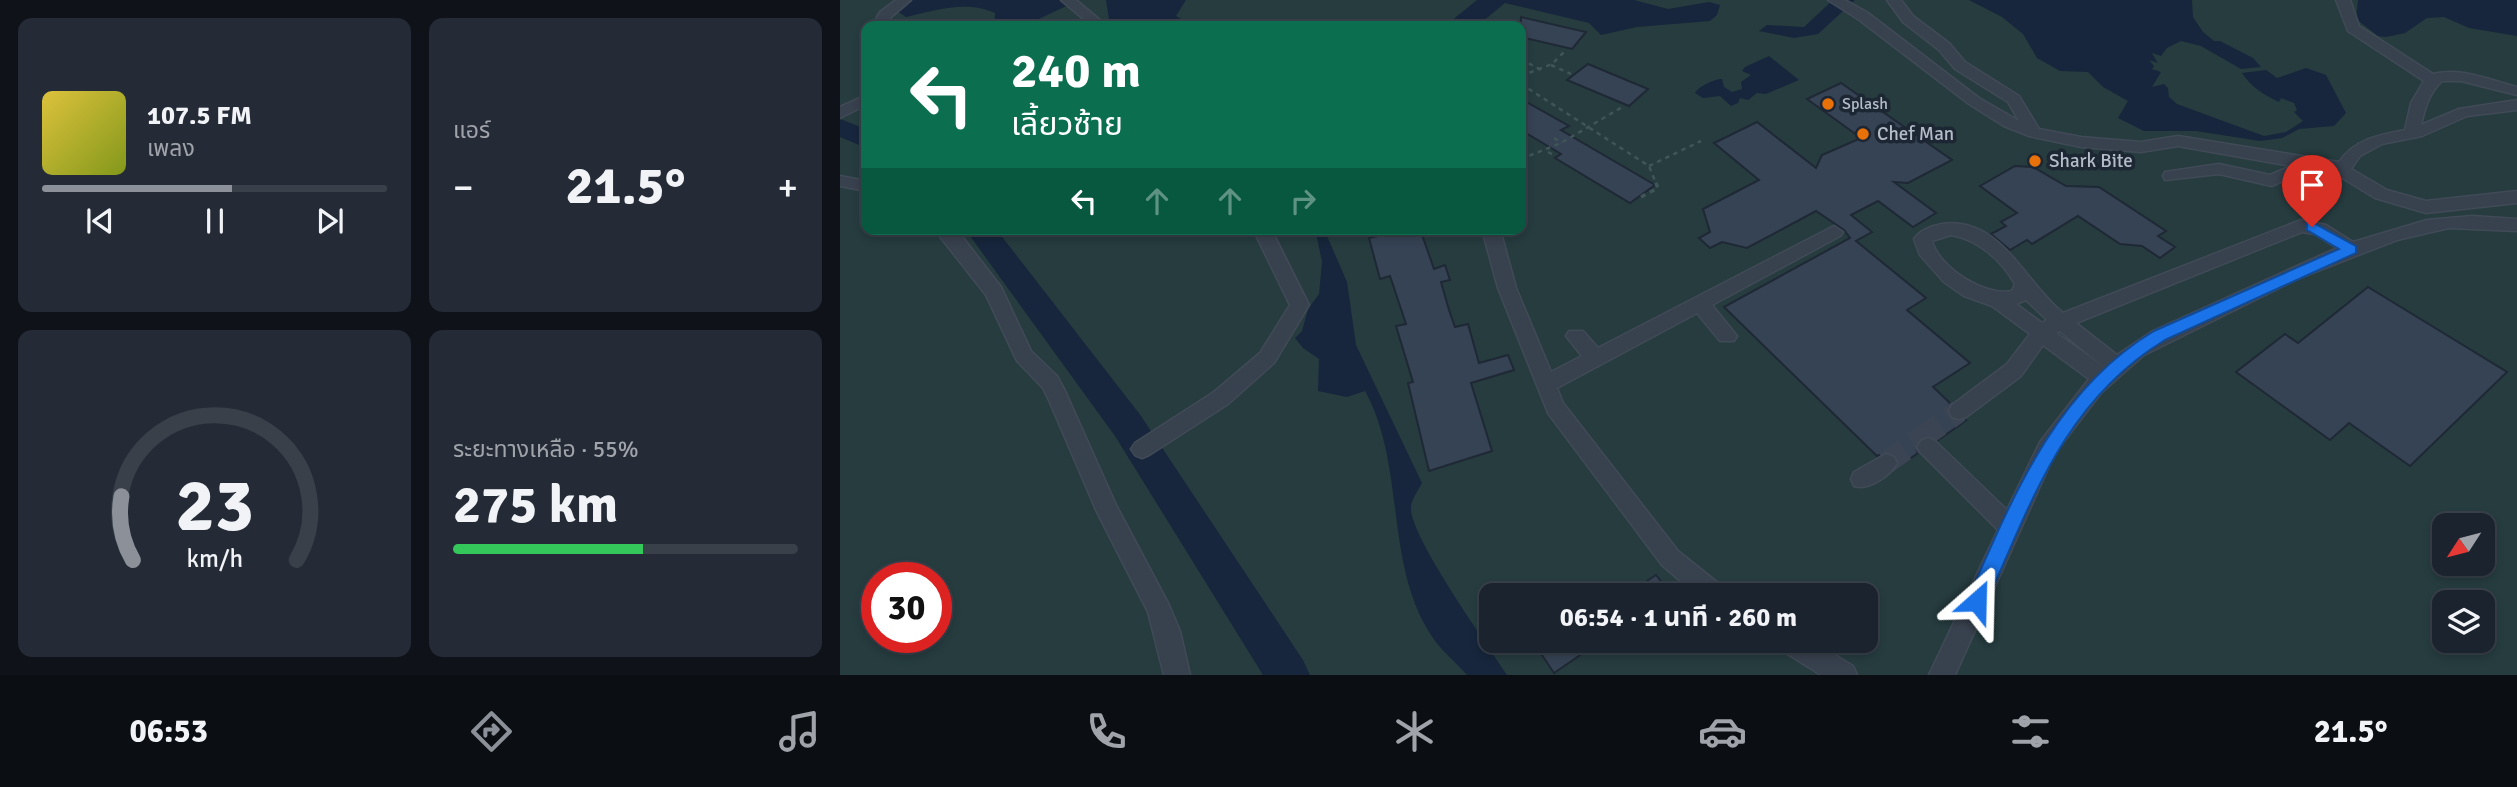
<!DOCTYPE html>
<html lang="th">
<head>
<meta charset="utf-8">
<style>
  :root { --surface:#1b232e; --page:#242b36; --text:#f1f3f6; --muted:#a0a4aa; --line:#39404a; --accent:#8c9099 }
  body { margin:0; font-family:Signika,"Noto Sans Thai",sans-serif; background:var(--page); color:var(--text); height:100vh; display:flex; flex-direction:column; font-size:26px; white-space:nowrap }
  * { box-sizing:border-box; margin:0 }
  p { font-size:23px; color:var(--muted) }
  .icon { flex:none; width:38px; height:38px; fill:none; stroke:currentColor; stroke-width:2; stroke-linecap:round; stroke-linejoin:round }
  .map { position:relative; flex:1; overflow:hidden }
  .details { display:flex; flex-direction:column; gap:18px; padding:18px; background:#0f1319; width:840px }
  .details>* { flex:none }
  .top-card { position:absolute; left:21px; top:21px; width:665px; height:214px; border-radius:14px; box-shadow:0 4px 10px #0003,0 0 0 2px var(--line); background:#0b6e4f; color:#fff; overflow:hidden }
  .needle { width:46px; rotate:234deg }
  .controls { position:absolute; left:1592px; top:513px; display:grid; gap:14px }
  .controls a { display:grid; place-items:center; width:63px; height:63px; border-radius:14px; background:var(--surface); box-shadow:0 4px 10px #0003,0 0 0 2px var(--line); font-size:35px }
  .speed { position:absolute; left:21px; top:562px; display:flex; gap:14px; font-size:35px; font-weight:700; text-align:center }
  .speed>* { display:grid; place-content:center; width:91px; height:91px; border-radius:50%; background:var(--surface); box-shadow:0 4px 10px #0003,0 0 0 2px var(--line); line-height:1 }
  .speed .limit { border:10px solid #d22; background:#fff; color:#111 }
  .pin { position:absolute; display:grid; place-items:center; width:60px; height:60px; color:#fff; margin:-72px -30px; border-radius:50% 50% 50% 0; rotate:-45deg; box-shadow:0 0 7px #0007 }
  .pin .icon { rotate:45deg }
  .me { position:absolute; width:77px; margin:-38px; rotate:25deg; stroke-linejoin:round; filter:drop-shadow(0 0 5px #0008) }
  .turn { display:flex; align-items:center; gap:24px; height:147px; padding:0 35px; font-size:32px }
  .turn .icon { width:91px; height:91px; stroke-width:2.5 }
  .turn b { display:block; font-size:49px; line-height:60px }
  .lanes { display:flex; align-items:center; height:66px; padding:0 35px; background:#0003; justify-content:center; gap:35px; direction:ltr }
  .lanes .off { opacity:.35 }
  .big { font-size:52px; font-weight:700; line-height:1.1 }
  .details .card { flex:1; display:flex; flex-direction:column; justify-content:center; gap:10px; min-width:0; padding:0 24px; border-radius:14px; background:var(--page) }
  .details .dial { align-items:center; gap:0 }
  .dial svg { height:182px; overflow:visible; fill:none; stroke:var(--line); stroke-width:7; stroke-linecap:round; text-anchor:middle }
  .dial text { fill:var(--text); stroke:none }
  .song { display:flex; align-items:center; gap:21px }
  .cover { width:84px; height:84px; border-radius:10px; background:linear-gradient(135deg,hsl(50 70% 55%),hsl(70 70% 35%)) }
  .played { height:7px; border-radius:4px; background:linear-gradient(90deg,var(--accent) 55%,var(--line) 55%) }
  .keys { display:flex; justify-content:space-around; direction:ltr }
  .heat { display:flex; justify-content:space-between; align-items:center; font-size:38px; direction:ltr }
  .charge { height:10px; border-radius:5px; background:linear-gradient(90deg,#34c759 55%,var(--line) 0) }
  .details .tiles { flex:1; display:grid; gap:18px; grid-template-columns:repeat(2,1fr) }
  .trip { position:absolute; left:639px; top:583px; width:399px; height:70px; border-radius:14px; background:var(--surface); box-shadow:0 4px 10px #0003,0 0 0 2px var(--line); font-weight:700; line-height:70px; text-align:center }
  .menu { display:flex; height:112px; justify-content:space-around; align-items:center; background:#0b0e12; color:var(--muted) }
  .menu .icon { width:49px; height:49px }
  .menu .current { color:var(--accent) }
  .menu b { font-size:32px; color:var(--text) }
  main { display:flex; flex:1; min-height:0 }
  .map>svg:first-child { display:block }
</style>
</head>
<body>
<main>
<section class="details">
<div class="tiles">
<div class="card">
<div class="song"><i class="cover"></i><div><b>107.5 FM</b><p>เพลง</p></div></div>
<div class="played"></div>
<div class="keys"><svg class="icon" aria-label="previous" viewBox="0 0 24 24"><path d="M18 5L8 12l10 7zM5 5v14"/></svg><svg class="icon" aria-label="pause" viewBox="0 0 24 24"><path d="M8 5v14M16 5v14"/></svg><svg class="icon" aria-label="next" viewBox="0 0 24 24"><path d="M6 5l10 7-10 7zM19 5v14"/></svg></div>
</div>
<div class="card"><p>แอร์</p>
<div class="heat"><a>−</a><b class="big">21.5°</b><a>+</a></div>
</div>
<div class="card dial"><svg viewBox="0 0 100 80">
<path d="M14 69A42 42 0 1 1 86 69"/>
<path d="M14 69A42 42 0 0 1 9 41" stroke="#8c9099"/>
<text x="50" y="56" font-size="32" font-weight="700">23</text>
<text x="50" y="72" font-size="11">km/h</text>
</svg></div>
<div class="card"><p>ระยะทางเหลือ · 55%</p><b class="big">275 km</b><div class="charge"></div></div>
</div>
</section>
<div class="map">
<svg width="1677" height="675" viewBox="0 0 1677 675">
  <rect width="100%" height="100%" fill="#242f3e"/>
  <path fill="#263c3f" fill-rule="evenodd" d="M0 0H1677V675H0ZM26 26H681V229H26ZM1605 525H1643V564H1605ZM37 578H96V637H37ZM651 595H1026V640H651ZM1605 602H1643V640H1605Z"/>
  <g fill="#17263c">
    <path d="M70 0H239L184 26H154L155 13C127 0 96 10 66 17L57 11Z"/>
    <path d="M266 0H346L336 16 346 22 334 26H270Z"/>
    <path d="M637 0H794L828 9 869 2 880 5 877 15 870 21 797 27 761 35 749 23 665 3 637 26H605Z"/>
    <path d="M993 0H1015L978 34 954 38 919 31 927 25 964 27Z"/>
    <path d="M1129 0H1352L1353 17 1363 32 1374 41H1380L1413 58 1421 67 1401 69 1361 46 1341 41 1327 48 1321 56 1312 53 1318 63 1309 60 1314 66 1312 69 1321 72 1312 87 1324 84 1328 88 1329 97 1337 104 1424 136 1446 132 1463 121 1454 112 1457 110 1454 103 1441 98 1439 102C1424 95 1411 87 1402 73L1426 70 1437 78 1466 68 1486 75 1506 113 1494 126 1459 129 1442 138 1420 141 1356 131H1304L1278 118 1288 101 1263 87 1248 72 1220 71 1197 58 1183 34 1162 17Z"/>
    <path d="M1518 0H1677V36L1629 28 1604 17 1587 18 1565 33 1546 37 1538 36 1516 19Z"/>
    <path d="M929 56 959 80 926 94 917 93 908 100 900 98 898 103 891 106 880 96 863 98 855 93C858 87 874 79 882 79L884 87 892 92 902 89 901 82 911 75 902 71 905 67Z"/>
    <path d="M463 229H484L507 282 516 345 582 483C579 489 571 500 571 507 568 534 649 647 667 675H627C616 662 600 650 591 635 544 563 566 465 525 391L507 397 478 391 479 359 463 348 455 338 462 331 468 309 479 294 482 262 476 233Z"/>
  </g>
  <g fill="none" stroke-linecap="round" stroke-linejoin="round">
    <g fill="#17263c" fill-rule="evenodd">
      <path d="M0 119 26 129V148L0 137Z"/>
      <path d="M125 229H156L301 416 463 660 470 675H423L275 436Z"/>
    </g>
  </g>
  <g fill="#364354" stroke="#1f2835" stroke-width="2">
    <path d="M681 17 746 32 732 49 681 37Z"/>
    <path d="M748 64 808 89 789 106 727 80Z"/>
    <path d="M1001 83 1112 160 1068 183 1054 182 1096 213 1073 227 1038 201 1011 215 1032 232 1016 241 1086 298 1067 310 1130 363 1093 387 1110 403 1107 410 1110 418 1118 422 1127 420 1098 440 1089 436 1080 439 1075 446 1078 453 1057 468 1059 462 1056 456 1047 452 1037 456 884 307 1010 238 1004 230 976 211 907 248 882 242 870 248 859 238 870 232 863 209 919 180 874 143 917 122 976 168 982 155 1021 138 967 99Z"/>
    <path d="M681 99 729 126 721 130 815 185 790 203 715 158 721 154 681 130Z"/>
    <path d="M1175 166 1193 167 1226 186 1259 187 1326 231 1318 236 1335 247 1320 258 1302 246 1280 244 1238 216 1192 244 1187 240 1170 250 1151 234 1166 226 1161 222 1177 213 1140 186Z"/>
    <path d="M580 229 594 269 605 265 610 280 601 282 609 310 615 327 628 324 639 363 668 355 674 370 631 383 652 451 589 471 568 383 573 382 556 326 566 324 550 276 540 279 529 238 559 231 565 235Z"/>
    <path d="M1528 287 1667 372 1570 466 1509 423 1490 440 1396 372 1445 334 1458 343Z"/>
    <path d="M816 575 832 595H786Z"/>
    <path d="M692 640H762L714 673Z"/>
  </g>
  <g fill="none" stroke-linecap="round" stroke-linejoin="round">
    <g stroke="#3a4453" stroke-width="23" stroke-dasharray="23 11" stroke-linecap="butt">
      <path d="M1081 438 1119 411"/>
      <path d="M1046 463 1081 438 1088 447"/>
    </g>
    <g stroke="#414a57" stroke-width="3">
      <g id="minor">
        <path d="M56 0H71L51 17 46 26H32L40 12Z"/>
        <path d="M221 0H236L267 26H252Z"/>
        <path d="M988 0H1005L1028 13 1139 98 1179 121 1168 102 1115 69 1099 50 1063 22 1047 0H1061L1073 16 1109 43 1125 62 1179 96 1199 129 1241 137 1301 142 1338 136 1499 162C1515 139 1539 135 1565 130L1571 103 1584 81 1508 31 1496 0H1510L1519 26 1593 74C1622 67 1649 80 1677 87V95L1621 81H1602C1589 93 1585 108 1581 125L1619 109 1677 100V110L1627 116 1582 136 1542 144 1520 156 1511 169 1547 190 1586 201 1677 191V203L1586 213 1535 198 1486 168 1475 167 1432 186 1379 174 1325 180 1323 176 1325 172 1379 164 1430 175 1451 166 1338 146 1301 152 1241 147 1189 136 1164 126 1129 104 1018 19Z"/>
        <path d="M26 95V105L0 118V107Z"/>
        <path d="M0 176 26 181V191L0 186Z"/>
        <path d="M1632 216 1677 219V231L1609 228 1557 240 1457 279 1304 355 1261 393 1215 453 1115 675H1089L1158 530 1081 453 1077 447 1081 441 1088 438 1095 441 1167 510 1200 442 1249 379 1203 345 1181 376 1126 417 1119 419 1112 417 1109 411 1112 405 1167 364 1190 334 1152 306 1124 296 1104 282 1080 255 1074 239C1080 230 1092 226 1102 224 1161 216 1185 283 1223 313L1461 220 1486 225 1513 242 1587 220ZM1462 232 1475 234 1497 248 1313 331 1277 355 1236 323ZM1111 235C1139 240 1161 260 1175 284L1172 291C1146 297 1099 268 1092 241ZM1186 300 1207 320 1202 323 1176 304ZM1220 331 1264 367 1216 333Z"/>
        <path d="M994 226 1003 232 1000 236 872 305 897 336 894 341H880L857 313 717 388 723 403 838 551 883 587 887 595H857L822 565 708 413 658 288 642 229H660L676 288 711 372 742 356 726 336 729 331H743L758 348Z"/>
        <path d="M94 229H115L120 234 161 287 191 351 217 376 225 391 276 505 328 603 340 631 350 675H324L308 612 257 512 208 398 203 388 177 361 146 295Z"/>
        <path d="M413 229H431L469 305 434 363 388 404 309 455 302 458 295 455 291 449 295 443 374 392 420 353 450 305Z"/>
        <path d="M1046 454 1054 457 1057 463C1050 476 1028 491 1014 486L1011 479 1014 472Z"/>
        <path d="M935 640H970L1013 666 1017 675H981L938 648Z"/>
      </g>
    </g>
    <g stroke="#3f5557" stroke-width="2.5" stroke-dasharray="4.5 4.5" stroke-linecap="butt">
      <path d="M654 26H662"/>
      <path d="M681 59 701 70"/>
      <path d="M711 65 731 74"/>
      <path d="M681 76 712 64 726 50"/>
      <path d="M681 84 809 166 815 181"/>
      <path d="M714 138 722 143"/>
      <path d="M708 152 714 155"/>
      <path d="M681 159 721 143 784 106"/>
      <path d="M809 166 861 141"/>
    </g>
    <path stroke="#3f5557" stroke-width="3.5" stroke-dasharray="5 5" stroke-linecap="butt" d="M801 197 818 188 814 179"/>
    <use href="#minor" fill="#38414e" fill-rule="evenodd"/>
  </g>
  <path fill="#1a73e8" stroke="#114b97" stroke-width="2" d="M1472 222 1516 246V253L1325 340C1223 402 1191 504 1144 608L1137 611 1130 608 1127 601C1172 499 1214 391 1314 331L1499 249 1467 230V223Z"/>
  <g fill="#e8710a" stroke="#1d2633" stroke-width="2.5">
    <circle cx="988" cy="104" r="7"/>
    <circle cx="1023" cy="134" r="7"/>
    <circle cx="1195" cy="161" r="7"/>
  </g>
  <g text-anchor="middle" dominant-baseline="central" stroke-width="7" stroke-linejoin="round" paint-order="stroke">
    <g font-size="16" fill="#b4bcc9" stroke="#1d2633" text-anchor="start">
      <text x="1002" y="104">Splash</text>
    </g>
    <g font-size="19" fill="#b4bcc9" stroke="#1d2633" text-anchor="start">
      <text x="1037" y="134">Chef Man</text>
      <text x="1209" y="161">Shark Bite</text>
    </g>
  </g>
</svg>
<div class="controls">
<a><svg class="needle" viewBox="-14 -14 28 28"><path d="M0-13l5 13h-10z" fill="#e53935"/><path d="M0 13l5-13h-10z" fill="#a0a4aa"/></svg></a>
<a><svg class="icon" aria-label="layers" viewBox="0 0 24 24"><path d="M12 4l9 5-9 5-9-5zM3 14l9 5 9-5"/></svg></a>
</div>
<div class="speed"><div class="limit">30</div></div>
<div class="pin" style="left:1472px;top:227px;background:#d93025"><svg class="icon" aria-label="arrive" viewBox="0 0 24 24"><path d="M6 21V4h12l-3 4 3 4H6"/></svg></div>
<svg class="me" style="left:1137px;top:601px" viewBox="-20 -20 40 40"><path d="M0-17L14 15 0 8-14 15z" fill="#1a73e8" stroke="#fff" stroke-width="4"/></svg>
<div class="trip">06:54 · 1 นาที · 260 m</div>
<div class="top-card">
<div class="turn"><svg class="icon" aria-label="left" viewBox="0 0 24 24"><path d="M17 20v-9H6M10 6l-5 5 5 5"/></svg><div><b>240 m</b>เลี้ยวซ้าย</div></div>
<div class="lanes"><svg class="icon" aria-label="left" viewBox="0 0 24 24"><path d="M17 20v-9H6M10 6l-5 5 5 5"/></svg><svg class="icon off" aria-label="ahead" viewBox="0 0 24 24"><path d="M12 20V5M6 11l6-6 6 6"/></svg><svg class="icon off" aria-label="ahead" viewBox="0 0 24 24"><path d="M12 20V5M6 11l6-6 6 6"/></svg><svg class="icon off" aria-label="right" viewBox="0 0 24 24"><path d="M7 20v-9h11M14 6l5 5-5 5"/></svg></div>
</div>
</div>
</main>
<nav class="menu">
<b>06:53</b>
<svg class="icon current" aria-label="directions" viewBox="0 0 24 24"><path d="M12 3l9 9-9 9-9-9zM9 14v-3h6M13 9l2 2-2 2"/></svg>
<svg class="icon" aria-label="music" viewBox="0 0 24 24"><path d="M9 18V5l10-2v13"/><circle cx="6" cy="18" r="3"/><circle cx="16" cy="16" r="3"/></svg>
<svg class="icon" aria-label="phone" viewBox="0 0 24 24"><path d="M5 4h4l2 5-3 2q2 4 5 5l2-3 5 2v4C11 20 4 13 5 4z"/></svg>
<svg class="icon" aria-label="climate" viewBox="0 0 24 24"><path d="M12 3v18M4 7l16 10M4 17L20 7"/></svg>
<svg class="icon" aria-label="car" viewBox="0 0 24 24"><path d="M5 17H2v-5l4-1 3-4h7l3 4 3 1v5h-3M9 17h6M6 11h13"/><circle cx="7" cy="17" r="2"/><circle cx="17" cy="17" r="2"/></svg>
<svg class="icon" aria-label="filters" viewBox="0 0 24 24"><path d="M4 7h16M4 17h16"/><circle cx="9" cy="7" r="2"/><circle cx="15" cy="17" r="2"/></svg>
<b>21.5°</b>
</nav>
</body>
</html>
